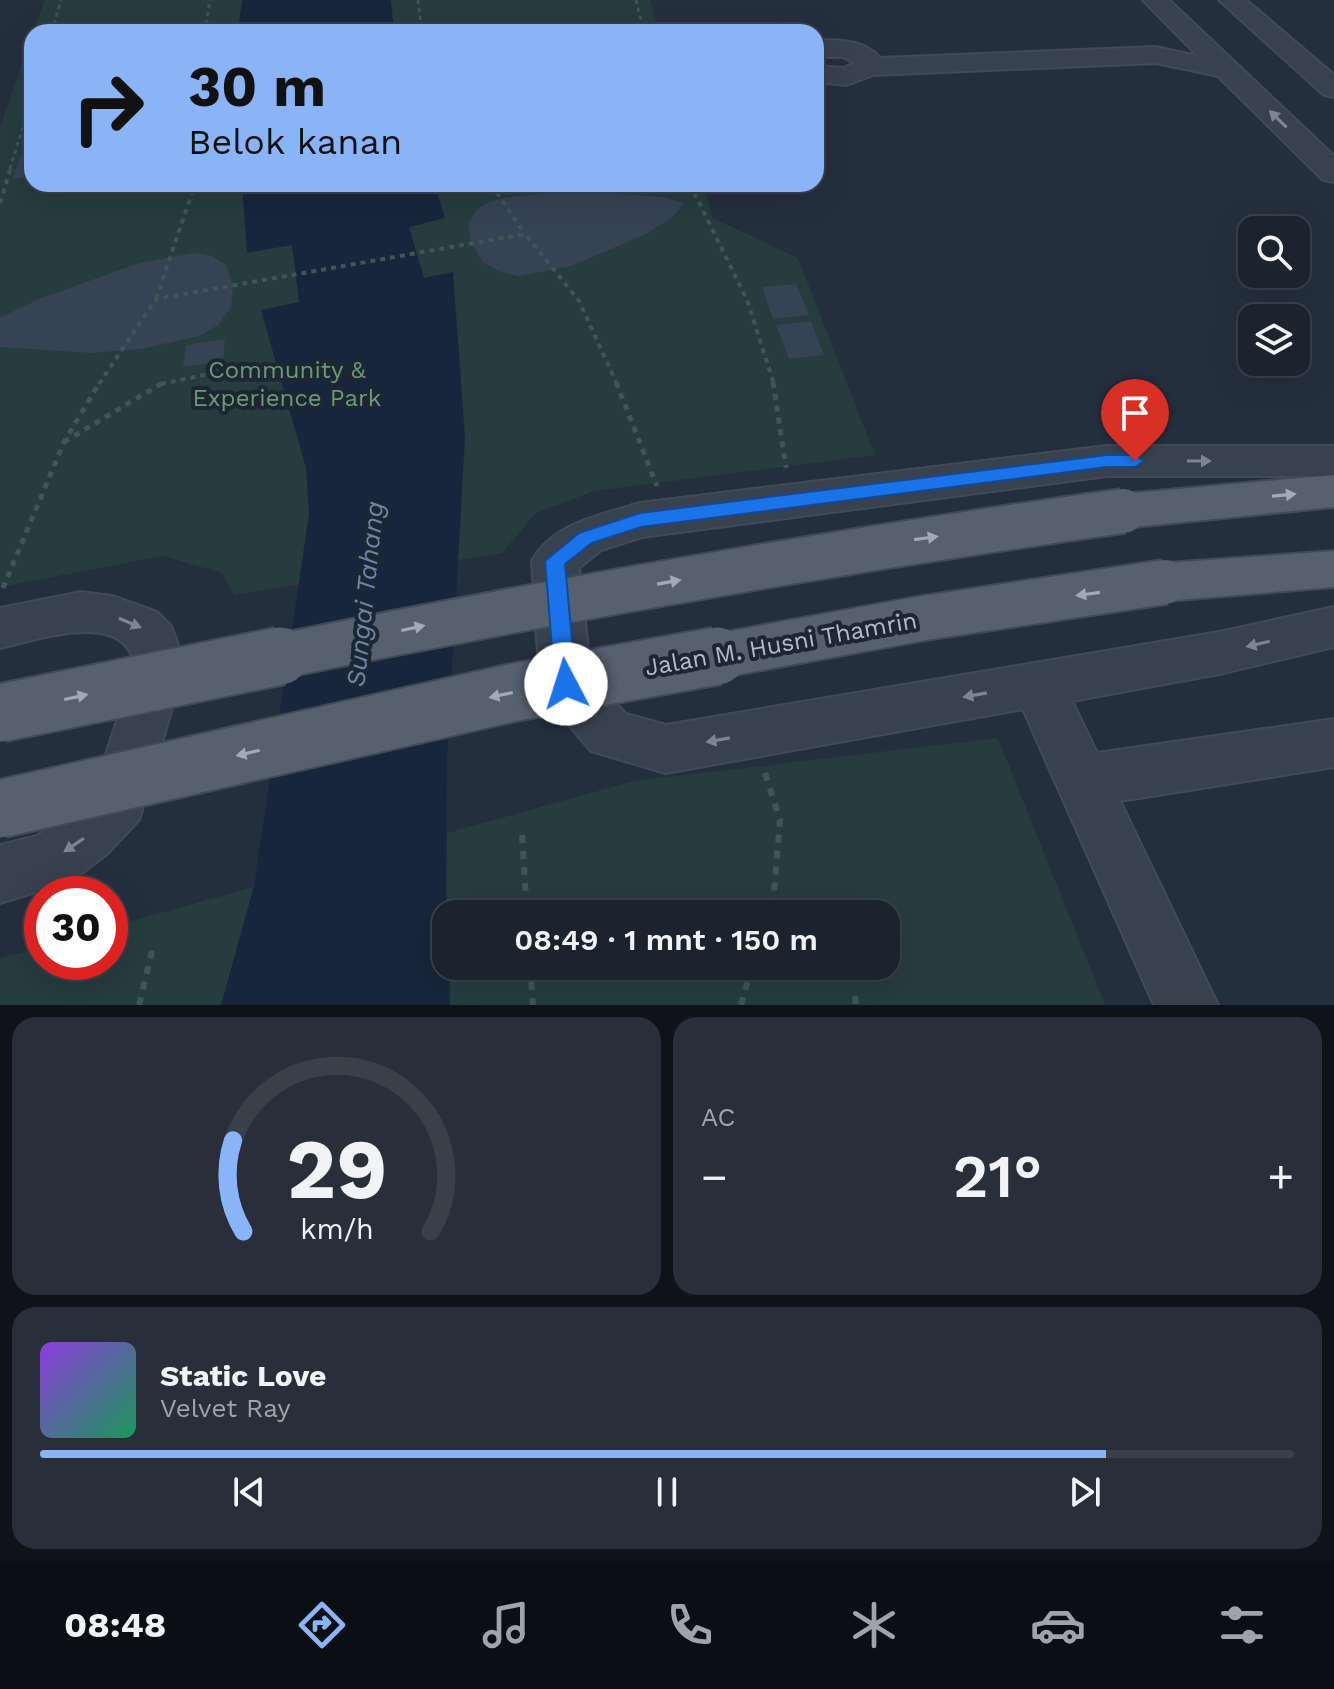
<!DOCTYPE html>
<html lang="id">
<head>
<meta charset="utf-8">
<style>
  :root { --surface:#1b232e; --page:#282f3a; --text:#f1f3f6; --muted:#a0a4aa; --line:#39404a; --accent:#8ab4f8 }
  body { margin:0; font-family:"Work Sans",sans-serif; background:var(--page); color:var(--text); height:100vh; display:flex; flex-direction:column; font-size:30px; white-space:nowrap }
  * { box-sizing:border-box; margin:0 }
  p { font-size:26px; color:var(--muted) }
  .icon { flex:none; width:44px; height:44px; fill:none; stroke:currentColor; stroke-width:2; stroke-linecap:round; stroke-linejoin:round }
  .map { position:relative; height:1005px; overflow:hidden }
  .details { display:flex; flex-direction:column; gap:12px; padding:12px; background:#0f1319; flex:1 }
  .details>* { flex:none }
  .banner { position:absolute; left:24px; top:24px; width:800px; height:168px; border-radius:24px; box-shadow:0 8px 32px #0002,0 0 0 2px var(--line); background:#8ab4f8; color:#111; overflow:hidden }
  .buttons { position:absolute; left:1238px; top:216px; display:grid; gap:16px }
  .buttons a { display:grid; place-items:center; width:72px; height:72px; border-radius:16px; background:var(--surface); box-shadow:0 8px 32px #0002,0 0 0 2px var(--line); font-size:40px }
  .speed { position:absolute; left:24px; top:876px; display:flex; gap:16px; font-size:40px; font-weight:700; text-align:center }
  .speed>* { display:grid; place-content:center; width:104px; height:104px; border-radius:50%; background:var(--surface); box-shadow:0 8px 32px #0002,0 0 0 2px var(--line); line-height:1 }
  .speed .limit { border:12px solid #d22; background:#fff; color:#111 }
  .pin { position:absolute; display:grid; place-items:center; width:68px; height:68px; color:#fff; margin:-82px -34px; border-radius:50% 50% 50% 0; rotate:-45deg; box-shadow:0 0 8px #0007 }
  .pin .icon { rotate:45deg }
  .me { position:absolute; width:88px; margin:-44px; rotate:355deg; stroke-linejoin:round; filter:drop-shadow(0 0 6px #0008) }
  .turn { display:flex; align-items:center; gap:28px; height:168px; padding:0 32px; font-size:36px }
  .turn .icon { width:104px; height:104px; stroke-width:2.5 }
  .turn b { display:block; font-size:56px; line-height:68px }
  .big { font-size:60px; font-weight:600; line-height:1.1 }
  .details .card { flex:1; display:flex; flex-direction:column; justify-content:center; gap:12px; min-width:0; padding:0 28px; border-radius:24px; background:var(--page) }
  .details .dial { align-items:center; gap:0 }
  .dial svg { height:208px; overflow:visible; fill:none; stroke:var(--line); stroke-width:7; stroke-linecap:round; text-anchor:middle }
  .dial text { fill:var(--text); stroke:none }
  .song { display:flex; align-items:center; gap:24px }
  .cover { width:96px; height:96px; border-radius:12px; background:linear-gradient(135deg,hsl(270 70% 55%),hsl(150 70% 35%)) }
  .played { height:8px; border-radius:4px; background:linear-gradient(90deg,var(--accent) 85%,var(--line) 85%) }
  .keys { display:flex; justify-content:space-around; direction:ltr }
  .heat { display:flex; justify-content:space-between; align-items:center; font-size:44px; direction:ltr }
  .details .tiles { flex:1; display:grid; gap:12px; grid-template-columns:1fr 1fr }
  .card:last-child { grid-column:span 2 }
  .trip { position:absolute; left:432px; top:900px; width:468px; height:80px; border-radius:24px; background:var(--surface); box-shadow:0 8px 32px #0002,0 0 0 2px var(--line); font-weight:600; line-height:80px; text-align:center }
  .tabs { display:flex; height:128px; justify-content:space-around; align-items:center; background:#0b0e12; color:var(--muted) }
  .tabs .icon { width:56px; height:56px }
  .tabs .active { color:var(--accent) }
  .tabs b { font-size:36px; color:var(--text) }
  .map>svg:first-child { display:block }
</style>
</head>
<body>
<div class="map">
<svg width="1334" height="1005" viewBox="0 0 1334 1005">
  <rect width="100%" height="100%" fill="#242f3e"/>
  <g fill="#263c3f" fill-rule="evenodd">
    <path d="M45 0H650L659 32H33Z"/>
    <path d="M32 36V184H703L713 218 798 258 875 455 594 491 536 513 502 553 234 595 222 573 163 556 0 587V127Z"/>
    <path d="M998 738 1105 1005H0V958L42 947V962H110V927L634 781ZM446 914H886V966H446Z"/>
  </g>
  <g fill="#17263c">
    <path d="M242 0H391L394 32H238Z"/>
    <path d="M242 184H434L445 218 409 227 424 278 453 272 465 437 447 760 446 966H449L450 1005H221L254 886 309 514 306 468 261 310 299 302 292 245 247 253Z"/>
  </g>
  <g fill="#364354">
    <path d="M32 154V177L12 179 21 156Z"/>
    <path d="M575 191 662 197 684 203 674 216 648 233 571 266 519 276 501 272 483 262 471 243 468 224 476 210 489 202 507 197Z"/>
    <path d="M194 253 212 256 227 266 233 286 231 308 218 325 200 336 140 349 92 353 0 347V318L39 299 139 263Z"/>
    <path d="M796 284 809 315 773 319 762 287Z"/>
    <path d="M811 321 824 355 789 359 776 325Z"/>
    <path d="M225 339 223 361 183 367 186 345Z"/>
  </g>
  <g fill="none" stroke-linecap="round" stroke-linejoin="round">
    <g stroke="#414a57" stroke-width="4">
      <g id="minor">
        <path d="M1143 0H1169L1334 156V182L1323 180 1218 76 1156 63 873 75 847 85 816 82V66L843 68 855 63 843 57H816V41C838 39 865 40 880 58L1156 47 1198 56Z"/>
        <path d="M1219 0H1246L1334 75V97L1324 95Z"/>
        <path d="M1107 446H1334V476H1107L642 537 601 550 579 568 591 676 626 714 666 725 1219 632 1334 607V647L1219 674 1072 701 1097 753 1334 719V767L1120 801 1218 1005H1154L1023 709 666 773 591 751 548 700 540 684 532 561C552 523 602 515 640 503Z"/>
        <path d="M81 592 112 596 157 612 171 626 185 664 139 820 106 855 71 881 0 903V845L37 836 66 817 96 786 135 664C122 609 38 640 0 648V608Z"/>
      </g>
    </g>
    <g stroke="#414a57" stroke-width="4">
      <g id="major">
        <path d="M1334 475V507L1123 528 1107 523 1101 511 1107 499 1123 494Z"/>
        <path d="M1334 551V587L1165 601 1148 595 1141 582 1148 569 1165 563Z"/>
      </g>
    </g>
    <g stroke="#3f5557" stroke-width="3" stroke-dasharray="4 4" stroke-linecap="butt">
      <path d="M418 0 422 32"/>
      <path d="M636 0 644 32"/>
      <path d="M52 32 61 0"/>
      <path d="M205 32 210 0"/>
      <path d="M10 169 32 97"/>
    </g>
    <g stroke="#3f5557" stroke-width="4" stroke-dasharray="5 5" stroke-linecap="butt">
      <path d="M491 184 525 234"/>
      <path d="M690 184 747 300 774 384"/>
      <path d="M0 203 11 167"/>
      <path d="M156 299 195 184"/>
      <path d="M99 384 156 299 525 234 579 301 617 384"/>
      <path d="M161 384 227 370"/>
    </g>
    <g stroke="#3f5557" stroke-width="5" stroke-dasharray="6 6" stroke-linecap="butt">
      <path d="M616 382 657 486"/>
      <path d="M773 382 786 468"/>
      <path d="M64 442 164 382"/>
      <path d="M3 588 64 442 100 382"/>
    </g>
    <g stroke="#3f5557" stroke-width="6" stroke-dasharray="8 8" stroke-linecap="butt">
      <path d="M765 773 780 820 774 892 768 914"/>
      <path d="M522 835 527 914"/>
      <path d="M530 966 533 1005"/>
      <path d="M855 996 856 1005"/>
      <path d="M139 1005 153 947"/>
      <path d="M741 1005 752 966"/>
    </g>
    <use href="#minor" fill="#38414e" fill-rule="evenodd"/>
    <use href="#major" fill="#56606e" fill-rule="evenodd"/>
    <g stroke="#414a57" stroke-width="48" stroke-linecap="butt">
      <g id="major-bridge-far1">
        <path d="M270 658C553 600 837 551 1123 511"/>
        <path d="M706 658 924 618 1165 582"/>
      </g>
    </g>
    <g stroke="#414a57" stroke-width="61" stroke-linecap="butt">
      <g id="major-bridge">
        <path d="M0 713 280 656"/>
        <path d="M0 809 511 693 717 656"/>
      </g>
    </g>
    <use href="#major-bridge-far1" stroke="#56606e" stroke-width="44"/>
    <use href="#major-bridge" stroke="#56606e" stroke-width="57"/>
  </g>
  <defs><path id="oneway-solid" d="M-6-.8H1V-3.2L6.5 0L1 3.2V.8H-6Z" transform="scale(2)"/></defs>
  <g fill="#7c8592">
    <use href="#oneway-solid" transform="translate(1278 119) rotate(-136)"/>
    <use href="#oneway-solid" transform="translate(1199 461)"/>
    <use href="#oneway-solid" transform="translate(130 623) rotate(23)"/>
    <use href="#oneway-solid" transform="translate(1258 644) rotate(167)"/>
    <use href="#oneway-solid" transform="translate(975 695) rotate(170)"/>
    <use href="#oneway-solid" transform="translate(718 740) rotate(170)"/>
    <use href="#oneway-solid" transform="translate(74 845) rotate(146)"/>
  </g>
  <g fill="#a1aab7">
    <use href="#oneway-solid" transform="translate(1284 495) rotate(-5)"/>
    <use href="#oneway-solid" transform="translate(926 538) rotate(-8)"/>
    <use href="#oneway-solid" transform="translate(669 582) rotate(-10)"/>
    <use href="#oneway-solid" transform="translate(1088 594) rotate(172)"/>
    <use href="#oneway-solid" transform="translate(413 628) rotate(-12)"/>
    <use href="#oneway-solid" transform="translate(501 695) rotate(168)"/>
    <use href="#oneway-solid" transform="translate(76 697) rotate(-12)"/>
    <use href="#oneway-solid" transform="translate(248 753) rotate(167)"/>
  </g>
  <path fill="#1a73e8" stroke="#114b97" stroke-width="2" d="M1107 455H1135L1144 461 1135 467H1107L641 527 592 543 565 564 576 684 573 690H558L555 684 545 561 579 533 640 513Z"/>
  <g text-anchor="middle" dominant-baseline="central" stroke-width="8" stroke-linejoin="round" paint-order="stroke">
    <g font-size="24" fill="#6b9a76" stroke="#1d2633">
      <text x="287" y="370">Community &amp;<tspan x="287" dy="28">Experience Park</tspan></text>
    </g>
    <g font-size="24" fill="#b4bcc9" stroke="#1d2633">
      <text transform="translate(781 644) rotate(-10)">Jalan M. Husni Thamrin</text>
    </g>
    <g font-size="26" font-style="italic" fill="#6d86a8" stroke="#1d2633">
      <text transform="translate(365 594) rotate(-84)">Sungai Tahang</text>
    </g>
  </g>
</svg>
<div class="buttons">
<a><svg class="icon" aria-label="search" viewBox="0 0 24 24"><circle cx="10" cy="10" r="6"/><path d="M15 15l6 6"/></svg></a>
<a><svg class="icon" aria-label="layers" viewBox="0 0 24 24"><path d="M12 4l9 5-9 5-9-5zM3 14l9 5 9-5"/></svg></a>
</div>
<div class="speed"><div class="limit">30</div></div>
<div class="pin" style="left:1135px;top:461px;background:#d93025"><svg class="icon" aria-label="arrive" viewBox="0 0 24 24"><path d="M6 21V4h12l-3 4 3 4H6"/></svg></div>
<svg class="me" style="left:566px;top:684px" viewBox="-20 -20 40 40"><circle r="19" fill="#fff"/><path d="M0-13L10 11 0 6-10 11z" fill="#1a73e8"/></svg>
<div class="trip">08:49 · 1 mnt · 150 m</div>
<div class="banner">
<div class="turn"><svg class="icon" aria-label="right" viewBox="0 0 24 24"><path d="M7 20v-9h11M14 6l5 5-5 5"/></svg><div><b>30 m</b>Belok kanan</div></div>
</div>
</div>
<section class="details">
<div class="tiles">
<div class="card dial"><svg viewBox="0 0 100 80">
<path d="M14 69A42 42 0 1 1 86 69"/>
<path d="M14 69A42 42 0 0 1 10 34" stroke="#8ab4f8"/>
<text x="50" y="56" font-size="32" font-weight="700">29</text>
<text x="50" y="72" font-size="11">km/h</text>
</svg></div>
<div class="card"><p>AC</p>
<div class="heat"><a>−</a><b class="big">21°</b><a>+</a></div>
</div>
<div class="card">
<div class="song"><i class="cover"></i><div><b>Static Love</b><p>Velvet Ray</p></div></div>
<div class="played"></div>
<div class="keys"><svg class="icon" aria-label="previous" viewBox="0 0 24 24"><path d="M18 5L8 12l10 7zM5 5v14"/></svg><svg class="icon" aria-label="pause" viewBox="0 0 24 24"><path d="M8 5v14M16 5v14"/></svg><svg class="icon" aria-label="next" viewBox="0 0 24 24"><path d="M6 5l10 7-10 7zM19 5v14"/></svg></div>
</div>
</div>
</section>
<nav class="tabs">
<b>08:48</b>
<svg class="icon active" aria-label="directions" viewBox="0 0 24 24"><path d="M12 3l9 9-9 9-9-9zM9 14v-3h6M13 9l2 2-2 2"/></svg>
<svg class="icon" aria-label="music" viewBox="0 0 24 24"><path d="M9 18V5l10-2v13"/><circle cx="6" cy="18" r="3"/><circle cx="16" cy="16" r="3"/></svg>
<svg class="icon" aria-label="phone" viewBox="0 0 24 24"><path d="M5 4h4l2 5-3 2q2 4 5 5l2-3 5 2v4C11 20 4 13 5 4z"/></svg>
<svg class="icon" aria-label="climate" viewBox="0 0 24 24"><path d="M12 3v18M4 7l16 10M4 17L20 7"/></svg>
<svg class="icon" aria-label="car" viewBox="0 0 24 24"><path d="M5 17H2v-5l4-1 3-4h7l3 4 3 1v5h-3M9 17h6M6 11h13"/><circle cx="7" cy="17" r="2"/><circle cx="17" cy="17" r="2"/></svg>
<svg class="icon" aria-label="filters" viewBox="0 0 24 24"><path d="M4 7h16M4 17h16"/><circle cx="9" cy="7" r="2"/><circle cx="15" cy="17" r="2"/></svg>
</nav>
</body>
</html>
